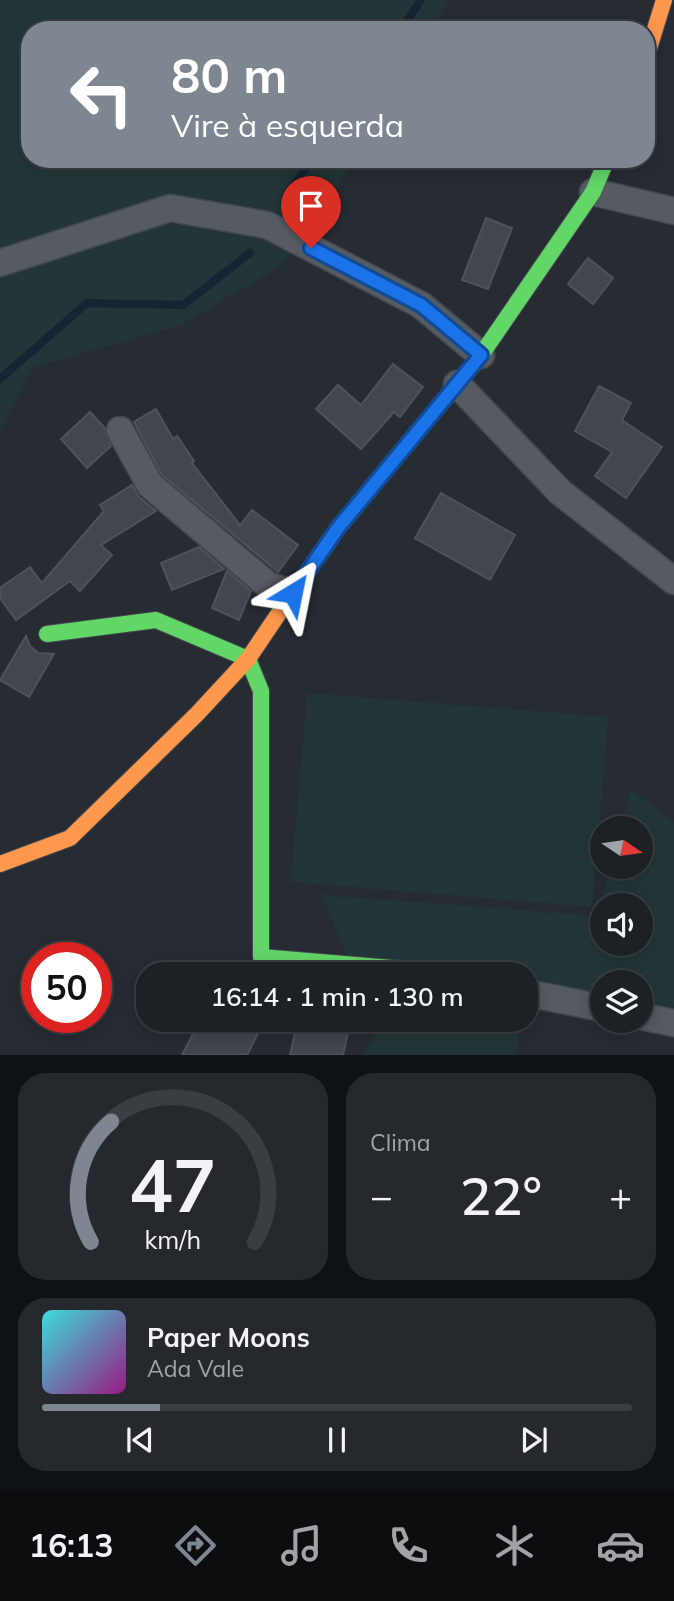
<!DOCTYPE html>
<html lang="pt">
<head>
<meta charset="utf-8">
<style>
  :root { --surface:#1c2126; --page:#25292e; --text:#f1f3f6; --muted:#a0a3a7; --line:#3a3e43; --accent:#7e8791 }
  body { margin:0; font-family:Mulish,sans-serif; background:var(--page); color:var(--text); height:100vh; display:flex; flex-direction:column; font-size:26px; white-space:nowrap }
  * { box-sizing:border-box; margin:0 }
  p { font-size:23px; color:var(--muted) }
  .icon { flex:none; width:38px; height:38px; fill:none; stroke:currentColor; stroke-width:2; stroke-linecap:round; stroke-linejoin:round }
  .map { position:relative; height:1055px; overflow:hidden }
  .side { display:flex; flex-direction:column; gap:18px; padding:18px; background:#0f1215; flex:1 }
  .side>* { flex:none }
  .banner { position:absolute; left:21px; top:21px; width:634px; height:147px; border-radius:28px; box-shadow:0 4px 18px #0003,0 0 0 2px var(--line); background:#7e8791; color:#fff; overflow:hidden }
  .needle { width:46px; rotate:103deg }
  .buttons { position:absolute; left:590px; top:816px; display:grid; gap:14px }
  .buttons a { display:grid; place-items:center; width:63px; height:63px; border-radius:50%; background:var(--surface); box-shadow:0 4px 18px #0003,0 0 0 2px var(--line); font-size:35px }
  .speed { position:absolute; left:21px; top:942px; display:flex; gap:14px; font-size:35px; font-weight:700; text-align:center }
  .speed>* { display:grid; place-content:center; width:91px; height:91px; border-radius:50%; background:var(--surface); box-shadow:0 4px 18px #0003,0 0 0 2px var(--line); line-height:1 }
  .speed .limit { border:10px solid #d22; background:#fff; color:#111 }
  .pin { position:absolute; display:grid; place-items:center; width:60px; height:60px; color:#fff; margin:-72px -30px; border-radius:50% 50% 50% 0; rotate:-45deg; box-shadow:0 0 7px #0007 }
  .pin .icon { rotate:45deg }
  .me { position:absolute; width:77px; margin:-38px; rotate:35deg; stroke-linejoin:round; filter:drop-shadow(0 0 5px #0008) }
  .turn { display:flex; align-items:center; gap:24px; height:147px; padding:0 35px; font-size:32px }
  .turn .icon { width:91px; height:91px; stroke-width:2.5 }
  .turn b { display:block; font-size:49px; line-height:60px }
  .big { font-size:52px; font-weight:600; line-height:1.1 }
  .side .widget { flex:1; display:flex; flex-direction:column; justify-content:center; gap:10px; min-width:0; padding:0 24px; border-radius:28px; background:var(--page) }
  .side .dial { align-items:center; gap:0 }
  .dial svg { height:182px; overflow:visible; fill:none; stroke:var(--line); stroke-width:7; stroke-linecap:round; text-anchor:middle }
  .dial text { fill:var(--text); stroke:none }
  .song { display:flex; align-items:center; gap:21px }
  .cover { width:84px; height:84px; border-radius:10px; background:linear-gradient(135deg,hsl(180 70% 55%),hsl(310 70% 35%)) }
  .played { height:7px; border-radius:4px; background:linear-gradient(90deg,var(--accent) 20%,var(--line) 20%) }
  .keys { display:flex; justify-content:space-around; direction:ltr }
  .heat { display:flex; justify-content:space-between; align-items:center; font-size:38px; direction:ltr }
  .side .tiles { flex:1; display:grid; gap:18px; grid-template-columns:1fr 1fr }
  .widget:last-child { grid-column:span 2 }
  .trip { position:absolute; left:136px; top:962px; width:402px; height:70px; border-radius:28px; background:var(--surface); box-shadow:0 4px 18px #0003,0 0 0 2px var(--line); font-weight:600; line-height:70px; text-align:center }
  .menu { display:flex; height:112px; justify-content:space-around; align-items:center; background:#0b0d0f; color:var(--muted) }
  .menu .icon { width:49px; height:49px }
  .menu .current { color:var(--accent) }
  .menu b { font-size:32px; color:var(--text) }
  .map>svg:first-child { display:block }
</style>
</head>
<body>
<div class="map">
<svg width="674" height="1055" viewBox="0 0 674 1055">
  <rect width="100%" height="100%" fill="#262c32"/>
  <g fill="#233637" fill-rule="evenodd">
    <path d="M0 0H447L433 30H30V159H357L282 265 181 325 32 368 0 430Z"/>
    <path d="M307 693 608 717 592 907 291 882Z"/>
    <path d="M631 789 674 823V1007L641 1001 640 982H602V994L529 981 527 993V975H355L322 895 597 916 610 866H640V828H620ZM602 905H640V943H602Z"/>
    <path d="M374 1020H522L516 1055H363L377 1028Z"/>
  </g>
  <g fill="none" stroke-linecap="round" stroke-linejoin="round">
    <g stroke="#172434" stroke-width="8">
      <path d="M401 30 421 0"/>
      <path d="M287 195 312 159"/>
      <path d="M0 379 87 303 183 305 250 253"/>
    </g>
  </g>
  <g fill="#41474d" stroke="#4d535a" stroke-width="2">
    <path d="M486 218 512 228 488 289 462 280Z"/>
    <path d="M588 258 613 278 593 304 568 284Z"/>
    <path d="M393 364 423 387 400 417 394 412 361 449 316 409 338 385 361 405Z"/>
    <path d="M599 386 631 403 622 420 662 447 626 498 595 476 612 452 575 431Z"/>
    <path d="M156 409 173 439 177 436 194 461 192 463 240 525 252 510 298 545 278 572 162 475 134 422Z"/>
    <path d="M90 412 105 428 111 446 87 468 61 439Z"/>
    <path d="M132 485 139 497 156 511 101 545 112 555 80 591 70 581 16 620 0 598V588L30 567 42 583 104 511 100 505Z"/>
    <path d="M441 493 515 535 490 580 415 538Z"/>
    <path d="M199 547 224 569 172 590 161 563Z"/>
    <path d="M227 571 251 591 239 620 212 608Z"/>
    <path d="M26 636 30 646 38 653 54 654 29 697 0 680Z"/>
    <path d="M200 1020H265L247 1055H182Z"/>
    <path d="M298 1020H336L350 1024 343 1055H290Z"/>
  </g>
  <g fill="none" stroke-linecap="round" stroke-linejoin="round">
    <g stroke="#42484f" stroke-width="29">
      <g id="street">
        <path d="M593 192 674 211"/>
        <path d="M0 263 170 208 267 225 421 305 481 355"/>
        <path d="M457 384 560 492 674 581"/>
        <path d="M120 430 150 485 269 586 293 593"/>
        <path d="M527 993 602 1008"/>
        <path d="M640 1016 674 1023"/>
      </g>
    </g>
    <g stroke="#42484f" stroke-width="18">
      <g id="fast">
        <path d="M277 616 338 528 481 355 593 192 607 159"/>
        <path d="M47 634 156 620 248 659 261 691V957L403 969 434 975"/>
      </g>
    </g>
    <g stroke="#42484f" stroke-width="18">
      <g id="slow">
        <path d="M646 58 664 0"/>
        <path d="M0 864 70 838 197 714 248 659 277 616"/>
      </g>
    </g>
    <use href="#street" stroke="#565a61" stroke-width="26"/>
    <use href="#fast" stroke="#63d668" stroke-width="16"/>
    <use href="#slow" stroke="#ff974d" stroke-width="16"/>
  </g>
  <g fill="none" stroke-linecap="round" stroke-linejoin="round">
    <g stroke="#114b97" stroke-width="18">
      <path id="route" d="M293 593 338 528 481 355 421 305 311 248"/>
    </g>
    <use href="#route" stroke="#1a73e8" stroke-width="12"/>
  </g>
</svg>
<div class="buttons">
<a><svg class="needle" viewBox="-14 -14 28 28"><path d="M0-13l5 13h-10z" fill="#e53935"/><path d="M0 13l5-13h-10z" fill="#a0a3a7"/></svg></a>
<a><svg class="icon" aria-label="sound" viewBox="0 0 24 24"><path d="M4 9h4l5-4v14l-5-4H4zM17 9q2 3 0 6"/></svg></a>
<a><svg class="icon" aria-label="layers" viewBox="0 0 24 24"><path d="M12 4l9 5-9 5-9-5zM3 14l9 5 9-5"/></svg></a>
</div>
<div class="speed"><div class="limit">50</div></div>
<div class="pin" style="left:311px;top:248px;background:#d93025"><svg class="icon" aria-label="arrive" viewBox="0 0 24 24"><path d="M6 21V4h12l-3 4 3 4H6"/></svg></div>
<svg class="me" style="left:293px;top:593px" viewBox="-20 -20 40 40"><path d="M0-17L14 15 0 8-14 15z" fill="#1a73e8" stroke="#fff" stroke-width="4"/></svg>
<div class="trip">16:14 · 1 min · 130 m</div>
<div class="banner">
<div class="turn"><svg class="icon" aria-label="left" viewBox="0 0 24 24"><path d="M17 20v-9H6M10 6l-5 5 5 5"/></svg><div><b>80 m</b>Vire à esquerda</div></div>
</div>
</div>
<section class="side">
<div class="tiles">
<div class="widget dial"><svg viewBox="0 0 100 80">
<path d="M14 69A42 42 0 1 1 86 69"/>
<path d="M14 69A42 42 0 0 1 23 16" stroke="#7e8791"/>
<text x="50" y="56" font-size="32" font-weight="700">47</text>
<text x="50" y="72" font-size="11">km/h</text>
</svg></div>
<div class="widget"><p>Clima</p>
<div class="heat"><a>−</a><b class="big">22°</b><a>+</a></div>
</div>
<div class="widget">
<div class="song"><i class="cover"></i><div><b>Paper Moons</b><p>Ada Vale</p></div></div>
<div class="played"></div>
<div class="keys"><svg class="icon" aria-label="previous" viewBox="0 0 24 24"><path d="M18 5L8 12l10 7zM5 5v14"/></svg><svg class="icon" aria-label="pause" viewBox="0 0 24 24"><path d="M8 5v14M16 5v14"/></svg><svg class="icon" aria-label="next" viewBox="0 0 24 24"><path d="M6 5l10 7-10 7zM19 5v14"/></svg></div>
</div>
</div>
</section>
<nav class="menu">
<b>16:13</b>
<svg class="icon current" aria-label="directions" viewBox="0 0 24 24"><path d="M12 3l9 9-9 9-9-9zM9 14v-3h6M13 9l2 2-2 2"/></svg>
<svg class="icon" aria-label="music" viewBox="0 0 24 24"><path d="M9 18V5l10-2v13"/><circle cx="6" cy="18" r="3"/><circle cx="16" cy="16" r="3"/></svg>
<svg class="icon" aria-label="phone" viewBox="0 0 24 24"><path d="M5 4h4l2 5-3 2q2 4 5 5l2-3 5 2v4C11 20 4 13 5 4z"/></svg>
<svg class="icon" aria-label="climate" viewBox="0 0 24 24"><path d="M12 3v18M4 7l16 10M4 17L20 7"/></svg>
<svg class="icon" aria-label="car" viewBox="0 0 24 24"><path d="M5 17H2v-5l4-1 3-4h7l3 4 3 1v5h-3M9 17h6M6 11h13"/><circle cx="7" cy="17" r="2"/><circle cx="17" cy="17" r="2"/></svg>
</nav>
</body>
</html>
